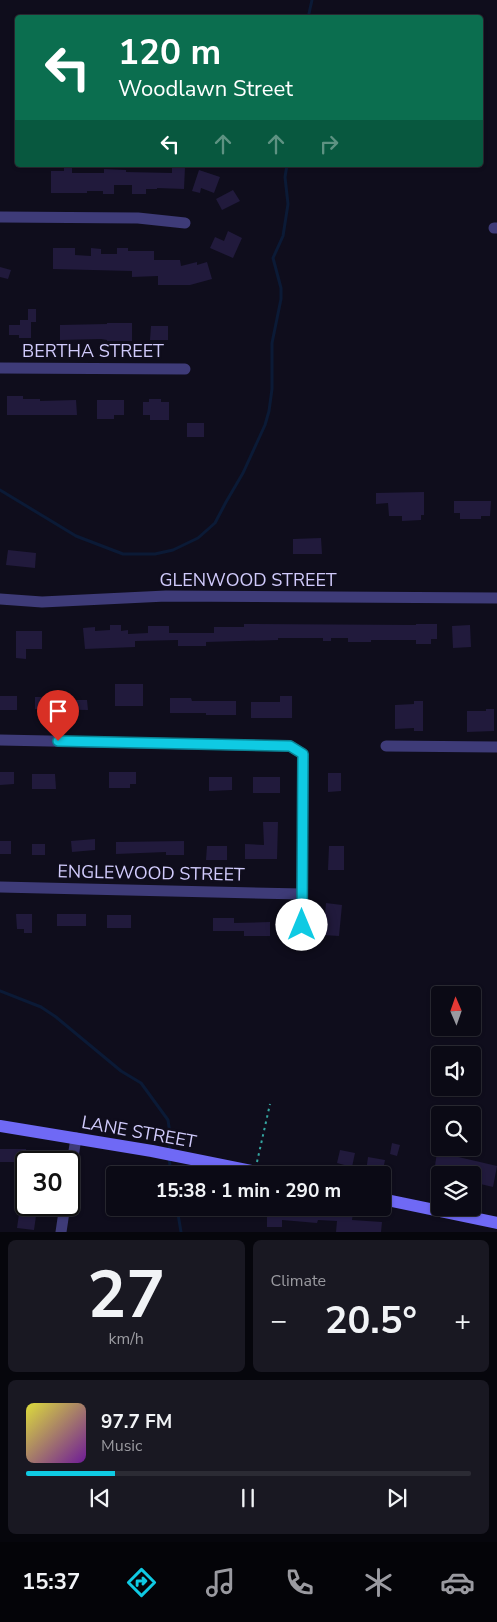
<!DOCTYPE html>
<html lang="en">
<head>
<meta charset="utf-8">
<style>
  :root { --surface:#0b0a15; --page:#191822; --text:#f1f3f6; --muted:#9a9aa0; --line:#2b2b34; --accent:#0fcae3 }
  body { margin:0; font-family:"Nunito Sans",sans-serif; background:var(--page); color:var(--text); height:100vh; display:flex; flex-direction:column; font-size:19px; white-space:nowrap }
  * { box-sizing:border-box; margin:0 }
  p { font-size:16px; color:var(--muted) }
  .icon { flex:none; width:28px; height:28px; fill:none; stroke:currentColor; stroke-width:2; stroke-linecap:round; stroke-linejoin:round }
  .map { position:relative; height:1232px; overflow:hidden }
  .side { display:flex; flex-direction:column; gap:8px; padding:8px; background:#06060c; flex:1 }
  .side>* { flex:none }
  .banner { position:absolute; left:15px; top:15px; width:468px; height:152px; border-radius:5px; box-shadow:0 1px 4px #0004,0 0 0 1px var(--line); background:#0b6e4f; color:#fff; overflow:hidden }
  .needle { width:32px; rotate:358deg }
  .tools { position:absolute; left:431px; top:986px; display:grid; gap:10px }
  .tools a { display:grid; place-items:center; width:50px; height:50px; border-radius:5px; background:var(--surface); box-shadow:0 1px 4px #0004,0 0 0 1px var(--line); font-size:25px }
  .speed { position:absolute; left:15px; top:1151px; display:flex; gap:10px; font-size:25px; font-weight:700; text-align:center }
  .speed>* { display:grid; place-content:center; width:65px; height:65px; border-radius:50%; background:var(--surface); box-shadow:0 1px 4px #0004,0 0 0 1px var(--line); line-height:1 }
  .speed .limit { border:2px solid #111; border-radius:8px; background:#fff; color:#111 }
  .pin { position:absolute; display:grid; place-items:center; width:42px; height:42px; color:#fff; margin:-51px -21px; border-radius:50% 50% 50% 0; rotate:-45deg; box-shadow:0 0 5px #0007 }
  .pin .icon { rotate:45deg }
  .me { position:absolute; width:55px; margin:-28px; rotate:0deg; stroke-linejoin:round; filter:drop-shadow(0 0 4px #0008) }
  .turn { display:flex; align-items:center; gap:18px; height:105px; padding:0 20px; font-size:22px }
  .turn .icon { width:65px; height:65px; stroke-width:2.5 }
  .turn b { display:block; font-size:35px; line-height:42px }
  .lanes { display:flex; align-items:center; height:48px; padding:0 20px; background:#0003; justify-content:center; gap:25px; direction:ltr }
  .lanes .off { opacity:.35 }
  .big { font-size:38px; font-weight:700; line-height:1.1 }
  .side .widget { flex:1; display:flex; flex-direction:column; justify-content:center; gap:8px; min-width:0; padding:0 18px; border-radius:8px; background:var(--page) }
  .side .dial { align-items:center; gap:0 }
  .dial b { font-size:65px; line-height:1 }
  .song { display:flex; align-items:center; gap:15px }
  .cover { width:60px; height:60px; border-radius:8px; background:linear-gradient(135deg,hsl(60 70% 55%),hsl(280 70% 35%)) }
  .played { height:5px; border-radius:2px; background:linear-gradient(90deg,var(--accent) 20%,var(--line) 20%) }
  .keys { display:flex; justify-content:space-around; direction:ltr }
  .heat { display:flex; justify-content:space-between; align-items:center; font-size:28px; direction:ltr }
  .side .tiles { flex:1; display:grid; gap:8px; grid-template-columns:1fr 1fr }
  .widget:last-child { grid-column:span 2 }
  .trip { position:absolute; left:106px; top:1166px; width:285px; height:50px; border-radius:5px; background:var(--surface); box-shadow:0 1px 4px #0004,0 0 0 1px var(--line); font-weight:700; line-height:50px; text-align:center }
  .menu { display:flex; height:80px; justify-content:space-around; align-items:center; background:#040408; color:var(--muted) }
  .menu .icon { width:35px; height:35px }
  .menu .selected { color:var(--accent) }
  .menu b { font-size:22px; color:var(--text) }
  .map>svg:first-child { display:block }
</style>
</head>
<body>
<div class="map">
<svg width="497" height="1232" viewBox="0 0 497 1232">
  <rect width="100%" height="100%" fill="#0f0d1c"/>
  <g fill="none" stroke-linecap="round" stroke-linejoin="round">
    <g stroke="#0b1a36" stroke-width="3">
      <path d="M308 18 312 0"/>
      <path d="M0 490 76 536 123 554H155L173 550 198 538 215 523 226 502 243 473 265 425 269 411 272 389V343L281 299V288L273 258 283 236 288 204 285 177 287 165"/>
      <path d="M0 991 41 1007 56 1017 121 1071 141 1083 168 1120 170 1134 169 1151"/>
      <path d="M169 1157 171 1175"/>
      <path d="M177 1208 181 1232"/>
    </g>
  </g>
  <g fill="#211a3c">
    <path d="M172 166 185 167 184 189 157 188V189H146V194H132V185H114V194H103V191H87V193H51V171H64V167H72V173H104V169L126 170V172L172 173Z"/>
    <path d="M199 170 220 177 214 193 201 188 200 193 192 191Z"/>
    <path d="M233 190 240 201 222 210 216 199Z"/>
    <path d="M228 231 242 238 233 258 210 248 215 237 224 241Z"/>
    <path d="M53 248H75V255L91 256V248L101 249V254H117V248H128V251H154V260H180L181 266 197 262V265L207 262 212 279 190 285H158V276L132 277V271L53 269Z"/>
    <path d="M0 267 11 270 8 279 0 277Z"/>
    <path d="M28 309H36V322H31V338H19V335H9V325H20V320H28Z"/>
    <path d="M107 323H132V341H107V340L101 339 60 340V325L107 324Z"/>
    <path d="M151 326H168V340H150Z"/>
    <path d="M7 396H23V399H40V401L76 400 77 415H7Z"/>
    <path d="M149 399H161V402H169V420H150V415H143V402H149Z"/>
    <path d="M97 400H124V415H114V419H97Z"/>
    <rect x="187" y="423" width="17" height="14"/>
    <path d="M424 492V515H421V520L402 521V516H389L388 503 376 504V493Z"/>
    <path d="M454 501H491L490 516H481V519H460V513H454Z"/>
    <path d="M321 538 322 554H293V539Z"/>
    <path d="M8 550 36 553 35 568 6 565Z"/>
    <path d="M244 624 416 625V624H437V639H431V644H416V640H371V642H348V638H331V641H323V638H278V640L206 642V646H178V640L135 641V647L85 649 83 628 95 627V631L110 630V625H121V631L128 630V634L148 633V626H169V633H214V627H244Z"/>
    <path d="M470 625 471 647 453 648 452 626Z"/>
    <path d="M16 631H42V649H26V659L16 658Z"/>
    <rect x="115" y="684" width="28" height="22"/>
    <rect x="0" y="696" width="17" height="14"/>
    <path d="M280 696H292V718H251V702H280Z"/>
    <path d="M35 697H59V700H87L88 710 35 709Z"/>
    <path d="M170 698H191L192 701H236V715H206V713H170Z"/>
    <path d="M414 701H423V731H414V728L395 729V705L414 704Z"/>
    <path d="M486 709H494V731L467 732V711H486Z"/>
    <path d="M0 772H14V784L0 785Z"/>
    <path d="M109 772H136V784H130V788H109Z"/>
    <path d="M328 773H341V791L328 792Z"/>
    <path d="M32 774H55L56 789H32Z"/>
    <path d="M209 777H232V790L209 791Z"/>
    <rect x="253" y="777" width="27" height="16"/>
    <path d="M263 822H278L277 859H245V844L264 845Z"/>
    <path d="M95 839V850L72 852 71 841Z"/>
    <rect x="0" y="841" width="11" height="13"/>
    <path d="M184 841V855H166V852L116 854V842Z"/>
    <rect x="32" y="844" width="13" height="11"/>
    <path d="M207 846H227V860H206Z"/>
    <path d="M329 846H344V870H328Z"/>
    <path d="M326 903 342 905 339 936 323 935Z"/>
    <path d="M16 914H32V933H24V929H17Z"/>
    <rect x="57" y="914" width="29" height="12"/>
    <rect x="107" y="915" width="24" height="13"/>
    <path d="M213 918H234V923L270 922V936H244V931H213Z"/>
    <path d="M392 1143 400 1145 397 1156 390 1154Z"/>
    <rect x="0" y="1149" width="26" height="13"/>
    <path d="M340 1150 355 1153 352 1167 337 1163Z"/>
    <path d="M437 1152 497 1166 493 1187 472 1182V1175H444L434 1173Z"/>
    <path d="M368 1157 385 1160 382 1175 366 1172Z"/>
    <path d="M267 1208H324V1210L353 1213 352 1220 382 1222 381 1232H336L337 1221 318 1220 317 1223 282 1220V1227H267Z"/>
    <path d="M19 1214 36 1216 34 1230 17 1228Z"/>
  </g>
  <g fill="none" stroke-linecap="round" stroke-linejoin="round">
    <path stroke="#35a6a1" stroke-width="2" stroke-dasharray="2.5 4" stroke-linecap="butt" d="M257 1162 270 1104"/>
    <g stroke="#3e3b78" stroke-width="11">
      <path d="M0 217 138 218 185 223"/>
      <path d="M494 228H497"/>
      <path d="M0 368 185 369"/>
      <path d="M0 599 42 602 166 596 497 598"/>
      <path d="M0 740 290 746 303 754 302 925"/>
      <path d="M386 746 497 747"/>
      <path d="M0 887 302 894"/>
      <path d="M69 1183 76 1138"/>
      <path d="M61 1232 65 1205"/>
    </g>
    <g stroke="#6f69f5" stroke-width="12">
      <path d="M0 1126 152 1151 272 1175"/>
      <path d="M382 1199 497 1223"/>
    </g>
  </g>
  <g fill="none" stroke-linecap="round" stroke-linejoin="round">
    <g stroke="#0a8394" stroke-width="12">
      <path id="route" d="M58 741 290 746 303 754 302 925"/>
    </g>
    <use href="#route" stroke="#0fcae3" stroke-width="9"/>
  </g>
  <g text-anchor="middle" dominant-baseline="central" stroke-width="5" stroke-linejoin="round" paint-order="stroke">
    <g font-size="18" fill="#d1cbfc" stroke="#0f0d1c">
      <text x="93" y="351">BERTHA STREET</text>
      <text x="248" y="580">GLENWOOD STREET</text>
      <text transform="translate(151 873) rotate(1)">ENGLEWOOD STREET</text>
      <text transform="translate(139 1132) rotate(10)">LANE STREET</text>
    </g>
  </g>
</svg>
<div class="tools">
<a><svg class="needle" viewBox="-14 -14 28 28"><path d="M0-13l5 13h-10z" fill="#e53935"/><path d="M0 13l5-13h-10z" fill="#9a9aa0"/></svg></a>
<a><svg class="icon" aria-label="sound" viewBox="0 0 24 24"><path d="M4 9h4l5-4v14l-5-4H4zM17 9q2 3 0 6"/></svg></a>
<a><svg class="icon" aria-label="search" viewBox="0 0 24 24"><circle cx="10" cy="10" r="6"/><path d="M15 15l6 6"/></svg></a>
<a><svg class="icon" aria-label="layers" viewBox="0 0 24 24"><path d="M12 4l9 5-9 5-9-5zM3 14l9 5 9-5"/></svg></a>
</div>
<div class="speed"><div class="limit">30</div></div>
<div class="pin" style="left:58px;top:741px;background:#d93025"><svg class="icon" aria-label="arrive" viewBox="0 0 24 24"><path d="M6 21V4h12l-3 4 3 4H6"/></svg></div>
<svg class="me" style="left:302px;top:925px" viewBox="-20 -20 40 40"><circle r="19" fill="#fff"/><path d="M0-13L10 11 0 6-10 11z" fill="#0fcae3"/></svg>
<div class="trip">15:38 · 1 min · 290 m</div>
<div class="banner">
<div class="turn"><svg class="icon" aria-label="left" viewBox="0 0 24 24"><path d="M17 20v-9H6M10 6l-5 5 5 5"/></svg><div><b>120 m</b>Woodlawn Street</div></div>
<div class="lanes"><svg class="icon" aria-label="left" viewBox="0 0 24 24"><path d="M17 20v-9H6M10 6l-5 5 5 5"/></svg><svg class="icon off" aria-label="ahead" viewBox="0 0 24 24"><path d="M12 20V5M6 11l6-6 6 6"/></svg><svg class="icon off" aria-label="ahead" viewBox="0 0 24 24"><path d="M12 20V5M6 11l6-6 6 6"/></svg><svg class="icon off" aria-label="right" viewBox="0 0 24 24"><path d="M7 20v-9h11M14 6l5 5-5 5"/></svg></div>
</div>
</div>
<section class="side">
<div class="tiles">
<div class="widget dial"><b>27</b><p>km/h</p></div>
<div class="widget"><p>Climate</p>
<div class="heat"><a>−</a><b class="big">20.5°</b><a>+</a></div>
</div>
<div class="widget">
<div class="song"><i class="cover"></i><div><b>97.7 FM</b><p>Music</p></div></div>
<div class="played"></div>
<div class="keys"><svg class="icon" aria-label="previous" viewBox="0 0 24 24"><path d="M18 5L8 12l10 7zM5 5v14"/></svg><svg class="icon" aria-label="pause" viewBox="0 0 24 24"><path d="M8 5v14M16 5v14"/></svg><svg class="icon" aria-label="next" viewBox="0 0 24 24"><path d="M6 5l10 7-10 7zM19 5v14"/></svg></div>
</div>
</div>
</section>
<nav class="menu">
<b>15:37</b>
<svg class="icon selected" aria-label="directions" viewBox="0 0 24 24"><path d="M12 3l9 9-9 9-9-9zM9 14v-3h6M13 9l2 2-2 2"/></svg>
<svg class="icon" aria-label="music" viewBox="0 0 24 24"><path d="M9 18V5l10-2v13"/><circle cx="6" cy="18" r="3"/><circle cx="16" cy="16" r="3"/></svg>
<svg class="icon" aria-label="phone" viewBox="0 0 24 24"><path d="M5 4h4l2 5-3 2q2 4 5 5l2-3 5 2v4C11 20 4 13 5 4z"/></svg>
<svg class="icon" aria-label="climate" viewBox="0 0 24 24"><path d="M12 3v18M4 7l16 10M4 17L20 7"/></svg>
<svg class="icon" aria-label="car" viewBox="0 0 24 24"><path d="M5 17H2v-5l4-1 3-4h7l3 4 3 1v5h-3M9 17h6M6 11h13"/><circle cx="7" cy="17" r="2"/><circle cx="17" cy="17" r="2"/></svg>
</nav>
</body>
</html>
